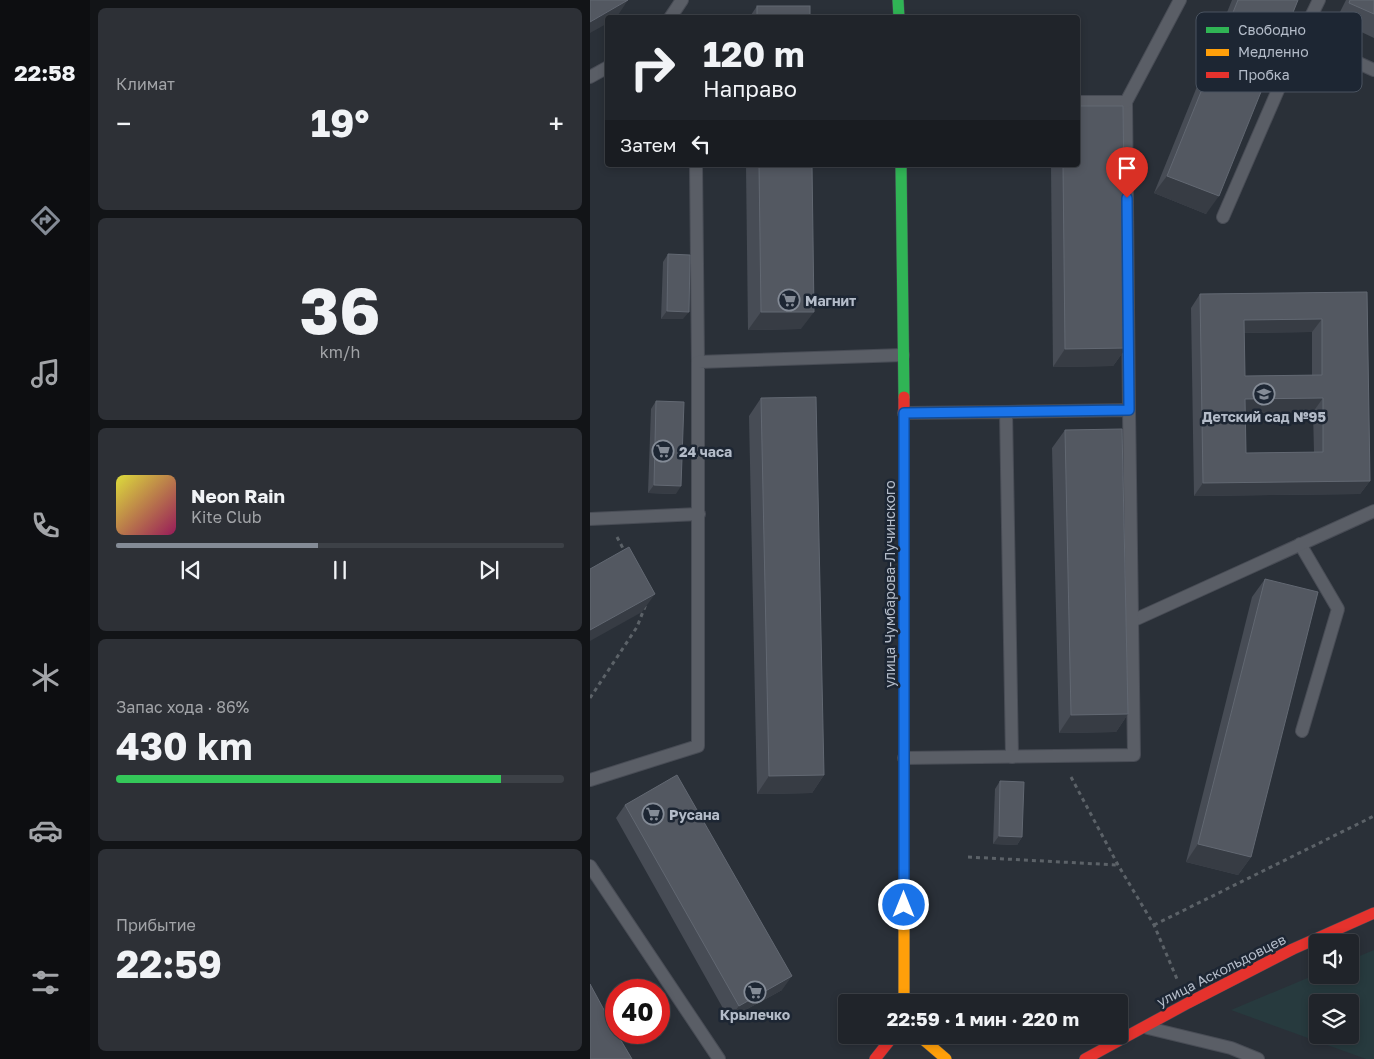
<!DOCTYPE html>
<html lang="ru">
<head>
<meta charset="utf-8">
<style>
  :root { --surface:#20242a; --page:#2d3036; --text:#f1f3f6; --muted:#a2a4a8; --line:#3d4147; --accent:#848b96 }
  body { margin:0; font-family:"Golos Text",sans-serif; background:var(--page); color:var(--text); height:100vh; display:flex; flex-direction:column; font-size:19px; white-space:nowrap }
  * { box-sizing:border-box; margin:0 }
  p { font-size:16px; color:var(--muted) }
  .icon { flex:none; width:28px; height:28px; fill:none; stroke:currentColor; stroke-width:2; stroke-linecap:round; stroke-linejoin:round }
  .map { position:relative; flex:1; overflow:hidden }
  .details { display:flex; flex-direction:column; gap:8px; padding:8px; background:#121417; width:500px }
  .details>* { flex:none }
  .banner { position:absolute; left:15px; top:15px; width:475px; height:152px; border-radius:5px; box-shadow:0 2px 8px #0003,0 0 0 1px var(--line); background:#20242a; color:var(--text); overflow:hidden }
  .buttons { position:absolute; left:719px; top:934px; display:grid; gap:10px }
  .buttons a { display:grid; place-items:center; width:50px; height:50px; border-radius:5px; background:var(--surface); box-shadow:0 2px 8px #0003,0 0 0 1px var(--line); font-size:25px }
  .speed { position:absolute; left:15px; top:979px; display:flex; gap:10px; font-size:25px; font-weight:700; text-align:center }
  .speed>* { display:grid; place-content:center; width:65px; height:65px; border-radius:50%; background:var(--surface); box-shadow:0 2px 8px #0003,0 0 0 1px var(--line); line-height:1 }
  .speed .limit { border:8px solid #d22; background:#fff; color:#111 }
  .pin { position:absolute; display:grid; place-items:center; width:42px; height:42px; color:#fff; margin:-51px -21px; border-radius:50% 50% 50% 0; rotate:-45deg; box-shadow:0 0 5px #0007 }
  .pin .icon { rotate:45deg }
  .me { position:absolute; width:55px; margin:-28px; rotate:0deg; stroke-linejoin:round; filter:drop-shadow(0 0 4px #0008) }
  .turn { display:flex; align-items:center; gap:18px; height:105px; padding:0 15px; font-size:22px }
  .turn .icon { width:65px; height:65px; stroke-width:2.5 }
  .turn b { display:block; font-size:35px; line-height:42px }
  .then { display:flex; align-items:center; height:48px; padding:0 15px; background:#0003; gap:10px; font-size:19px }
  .big { font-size:38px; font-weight:700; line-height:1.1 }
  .details .tile { flex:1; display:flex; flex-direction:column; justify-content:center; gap:8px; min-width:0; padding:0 18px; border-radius:8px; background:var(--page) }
  .details .dial { align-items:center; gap:0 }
  .dial b { font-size:65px; line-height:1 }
  .song { display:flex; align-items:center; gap:15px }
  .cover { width:60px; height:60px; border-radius:8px; background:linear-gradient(135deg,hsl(60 70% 55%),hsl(330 70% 35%)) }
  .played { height:5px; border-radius:2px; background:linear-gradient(90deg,var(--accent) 45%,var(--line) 45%) }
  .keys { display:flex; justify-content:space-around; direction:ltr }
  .heat { display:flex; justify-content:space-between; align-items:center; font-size:28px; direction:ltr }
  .charge { height:8px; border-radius:4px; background:linear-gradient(90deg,#34c759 86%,var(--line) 0) }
  .trip { position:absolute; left:248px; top:994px; width:290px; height:50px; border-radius:5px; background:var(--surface); box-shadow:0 2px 8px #0003,0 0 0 1px var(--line); font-weight:700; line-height:50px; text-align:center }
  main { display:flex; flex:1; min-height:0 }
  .tabs { display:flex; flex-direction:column; width:90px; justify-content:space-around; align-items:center; background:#0d0e11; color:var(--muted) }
  .tabs .icon { width:35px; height:35px }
  .tabs .selected { color:var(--accent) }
  .tabs b { font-size:22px; color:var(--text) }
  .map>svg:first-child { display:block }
</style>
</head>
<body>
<main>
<nav class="tabs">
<b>22:58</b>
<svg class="icon selected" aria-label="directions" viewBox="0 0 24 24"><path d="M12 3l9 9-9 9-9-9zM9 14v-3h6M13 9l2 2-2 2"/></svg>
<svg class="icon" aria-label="music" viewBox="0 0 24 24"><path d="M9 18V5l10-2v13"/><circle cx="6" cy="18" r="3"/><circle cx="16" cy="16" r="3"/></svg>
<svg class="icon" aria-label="phone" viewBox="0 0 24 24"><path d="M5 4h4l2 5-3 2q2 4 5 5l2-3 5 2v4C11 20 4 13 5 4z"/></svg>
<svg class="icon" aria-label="climate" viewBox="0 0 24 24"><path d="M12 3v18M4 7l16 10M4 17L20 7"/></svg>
<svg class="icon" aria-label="car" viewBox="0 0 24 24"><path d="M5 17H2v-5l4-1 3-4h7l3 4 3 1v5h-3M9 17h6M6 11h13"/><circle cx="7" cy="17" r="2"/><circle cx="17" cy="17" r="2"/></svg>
<svg class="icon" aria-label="filters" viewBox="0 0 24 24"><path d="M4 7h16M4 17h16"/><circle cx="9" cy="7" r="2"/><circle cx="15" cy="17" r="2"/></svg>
</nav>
<section class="details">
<div class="tile"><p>Климат</p>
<div class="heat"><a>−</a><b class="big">19°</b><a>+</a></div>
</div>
<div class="tile dial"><b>36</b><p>km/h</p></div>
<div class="tile">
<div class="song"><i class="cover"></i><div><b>Neon Rain</b><p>Kite Club</p></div></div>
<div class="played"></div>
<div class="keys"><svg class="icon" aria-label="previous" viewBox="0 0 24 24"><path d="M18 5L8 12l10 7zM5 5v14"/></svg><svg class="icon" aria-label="pause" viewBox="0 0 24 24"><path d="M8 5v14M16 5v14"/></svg><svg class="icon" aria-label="next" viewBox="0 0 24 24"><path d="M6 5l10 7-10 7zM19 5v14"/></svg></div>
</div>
<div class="tile"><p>Запас хода · 86%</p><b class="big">430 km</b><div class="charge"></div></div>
<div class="tile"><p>Прибытие</p><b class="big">22:59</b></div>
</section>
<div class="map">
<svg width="784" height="1059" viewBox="0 0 784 1059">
  <rect width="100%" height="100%" fill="#2a3038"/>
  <path fill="#273a3e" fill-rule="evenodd" d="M784 950V1059H776L641 1010 727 974 760 975V960ZM728 1002H760V1035H728Z"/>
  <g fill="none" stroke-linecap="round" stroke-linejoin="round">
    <g stroke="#484c55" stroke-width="14">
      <g id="lane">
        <path d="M80 18 92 0"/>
        <path d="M711 37 729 0"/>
        <path d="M0 77 18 67"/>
        <path d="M488 102H536L539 410"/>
        <path d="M536 102 590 0"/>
        <path d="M106 165 108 362"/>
        <path d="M633 217 711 37 784 70"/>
        <path d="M314 413 416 412 422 757"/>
        <path d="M0 519 109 514"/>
        <path d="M710 544 748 609 712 731"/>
        <path d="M542 621 784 511"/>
        <path d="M314 758 544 755 539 410 416 412"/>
        <path d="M0 780 108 746V362L313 355"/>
        <path d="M0 866 129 1059"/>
        <path d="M558 1028 641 1048 668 1059"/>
      </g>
    </g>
    <g stroke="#484c55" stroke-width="12">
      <g id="fast">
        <path d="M308 0 309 18"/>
        <path d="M311 165 314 397"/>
      </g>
    </g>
    <g stroke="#484c55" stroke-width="12">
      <g id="slow">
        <path d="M314 660V1002"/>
        <path d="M328 1035 356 1059"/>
      </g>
    </g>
    <g stroke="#484c55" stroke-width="12">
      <g id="jam">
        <path d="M314 397V660"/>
        <path d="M285 1059 304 1035"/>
        <path d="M495 1059 598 1003 703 949 784 913"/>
      </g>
    </g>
    <g stroke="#5c6268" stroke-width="3" stroke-dasharray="4 4" stroke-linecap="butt">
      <path d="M27 537 36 554"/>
      <path d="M0 698 47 627 56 604"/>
      <path d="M481 777 528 865 564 925 587 979"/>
      <path d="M378 857 527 865"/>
      <path d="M564 925 784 816"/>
    </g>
    <use href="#lane" stroke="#5a5e66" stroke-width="12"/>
    <use href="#fast" stroke="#30b455" stroke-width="11"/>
    <use href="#slow" stroke="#ff9f0a" stroke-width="11"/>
    <use href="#jam" stroke="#e5322d" stroke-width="11"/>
  </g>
  <g fill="#474c55" fill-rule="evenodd">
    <path d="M642 0H708L616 214 564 193Z"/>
    <path d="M756 0H784V38L746 20Z"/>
    <path d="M167 6 220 18H159Z"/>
    <path d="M156 165H222L211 329 158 330Z"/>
    <path d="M461 165H488L536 348 523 366 463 367Z"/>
    <path d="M78 254 93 319H71L73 262Z"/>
    <path d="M777 292 780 481 770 494 604 496 601 308 610 294ZM722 332V375L655 376 654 333ZM723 412 724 452 656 453 655 413Z"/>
    <path d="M171 398 234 775 222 793 167 794 159 416Z"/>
    <path d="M66 401 86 494 58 493 61 409Z"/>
    <path d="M475 430 538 714 526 732 469 733 462 448Z"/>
    <path d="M675 579 661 857 648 875 596 862 662 597Z"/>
    <path d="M410 781 432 837 427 845 403 844 405 789Z"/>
    <path d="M35 805 192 990 139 1019 26 818Z"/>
  </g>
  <g fill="#373c44">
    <path d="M38 0 26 18H18V23L0 33V22Z"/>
    <path d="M577 176 629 196 616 214 564 193Z"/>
    <path d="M77 311 99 312 93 319H71Z"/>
    <path d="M171 312H224L211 329 158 330Z"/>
    <path d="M732 319 722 332 645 333 654 320Z"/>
    <path d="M536 348 523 366 463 367 475 349Z"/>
    <path d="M733 398 723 412 646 413 655 399Z"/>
    <path d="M780 481 770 494 604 496 613 483Z"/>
    <path d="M64 485 91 486 86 494 58 493Z"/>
    <path d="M65 594 52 612 0 641V630Z"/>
    <path d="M538 714 526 732 469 733 481 715Z"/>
    <path d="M234 775 222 793 167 794 179 776Z"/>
    <path d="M409 836 432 837 427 845 403 844Z"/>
    <path d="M608 844 661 857 648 875 596 862Z"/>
    <path d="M202 976 192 990 139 1019 149 1006Z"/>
  </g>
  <g fill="#535861" stroke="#626872" fill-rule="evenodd">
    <path d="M0 0H38L0 22Z"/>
    <path d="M648 0H708L629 196 577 176Z"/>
    <path d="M760 0H784V14L759 3Z"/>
    <rect x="167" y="6" width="53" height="12"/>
    <path d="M488 106H533L536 348 475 349 473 165H488Z"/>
    <path d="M169 165H222L224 312H171Z"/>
    <path d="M78 254 100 255 99 312 77 311Z"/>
    <path d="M777 292 780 481 613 483 610 294ZM732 319V375L655 376 654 320ZM733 398V452L656 453 655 399Z"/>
    <path d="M226 397 234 775 179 776 171 398Z"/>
    <path d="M66 401 94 402 91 486 64 485Z"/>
    <path d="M532 429 538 714 481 715 475 430Z"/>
    <path d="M39 547 65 594 0 630V569Z"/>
    <path d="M675 579 728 592 661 857 608 844Z"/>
    <path d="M87 775 202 976 149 1006 35 805Z"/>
    <path d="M410 781 434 782 432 837 409 836Z"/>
    <path d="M0 984 26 1032 42 1059H0Z"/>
  </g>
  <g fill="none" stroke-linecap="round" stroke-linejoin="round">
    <g stroke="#114b97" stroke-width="12">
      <path id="route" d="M314 905V413L539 410 537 198"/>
    </g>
    <use href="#route" stroke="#1a73e8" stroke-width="9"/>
  </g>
  <defs>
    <g id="supermarket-ring" transform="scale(1.125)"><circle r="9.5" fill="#1d2633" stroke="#848b96" stroke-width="1.5"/><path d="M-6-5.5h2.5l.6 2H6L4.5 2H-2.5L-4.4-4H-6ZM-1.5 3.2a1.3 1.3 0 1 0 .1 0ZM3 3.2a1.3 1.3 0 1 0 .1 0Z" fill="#848b96"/></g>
    <g id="school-ring" transform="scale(1.125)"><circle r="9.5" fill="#1d2633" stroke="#848b96" stroke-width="1.5"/><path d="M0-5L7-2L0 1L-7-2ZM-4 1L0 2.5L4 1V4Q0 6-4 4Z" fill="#848b96"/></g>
  </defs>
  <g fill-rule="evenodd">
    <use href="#supermarket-ring" x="199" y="300"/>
    <use href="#school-ring" x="674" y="394"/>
    <use href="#supermarket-ring" x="73" y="451"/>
    <use href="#supermarket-ring" x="63" y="814"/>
    <use href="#supermarket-ring" x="165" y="992"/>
  </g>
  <g text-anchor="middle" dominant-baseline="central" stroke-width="5" stroke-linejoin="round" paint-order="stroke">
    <g font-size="14" font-weight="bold" fill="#b4bcc9" stroke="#1d2633" text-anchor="start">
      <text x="215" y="300">Магнит</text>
      <text x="674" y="416" text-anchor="middle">Детский сад №95</text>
      <text x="89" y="451">24 часа</text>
      <text x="79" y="814">Русана</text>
      <text x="165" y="1014" text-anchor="middle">Крылечко</text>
    </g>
    <g font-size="14" fill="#b4bcc9" stroke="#1d2633">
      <text transform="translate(299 584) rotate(-90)">улица Чумбарова-Лучинского</text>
      <text transform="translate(631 970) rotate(-27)">улица Аскольдовцев</text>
    </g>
  </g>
  <rect x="606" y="12" width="166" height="80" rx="8" fill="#1d2633" stroke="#4a5360" stroke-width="1"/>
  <rect x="616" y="27" width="23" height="6" fill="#30b455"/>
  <rect x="616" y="49" width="23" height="7" fill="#ff9f0a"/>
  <rect x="616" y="72" width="23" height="6" fill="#e5322d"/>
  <g font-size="14" fill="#b4bcc9">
    <text x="648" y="35">Свободно</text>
    <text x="648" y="57">Медленно</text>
    <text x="648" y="80">Пробка</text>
  </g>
</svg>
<div class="buttons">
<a><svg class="icon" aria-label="sound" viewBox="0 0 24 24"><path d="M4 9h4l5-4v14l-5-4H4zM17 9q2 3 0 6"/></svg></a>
<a><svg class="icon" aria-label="layers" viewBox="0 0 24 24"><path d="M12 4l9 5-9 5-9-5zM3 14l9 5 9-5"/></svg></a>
</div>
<div class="speed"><div class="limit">40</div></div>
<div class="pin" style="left:537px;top:198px;background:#d93025"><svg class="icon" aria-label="arrive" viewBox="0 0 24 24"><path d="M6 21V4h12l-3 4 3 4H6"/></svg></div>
<svg class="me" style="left:314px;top:905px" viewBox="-20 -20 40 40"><circle r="17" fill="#1a73e8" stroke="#fff" stroke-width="3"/><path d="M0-11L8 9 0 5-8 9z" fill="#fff"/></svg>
<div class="trip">22:59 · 1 мин · 220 m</div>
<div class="banner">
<div class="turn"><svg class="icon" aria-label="right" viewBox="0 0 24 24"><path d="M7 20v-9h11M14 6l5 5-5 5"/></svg><div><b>120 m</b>Направо</div></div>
<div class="then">Затем<svg class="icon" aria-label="left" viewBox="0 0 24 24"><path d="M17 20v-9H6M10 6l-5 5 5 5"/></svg></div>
</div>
</div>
</main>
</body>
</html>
